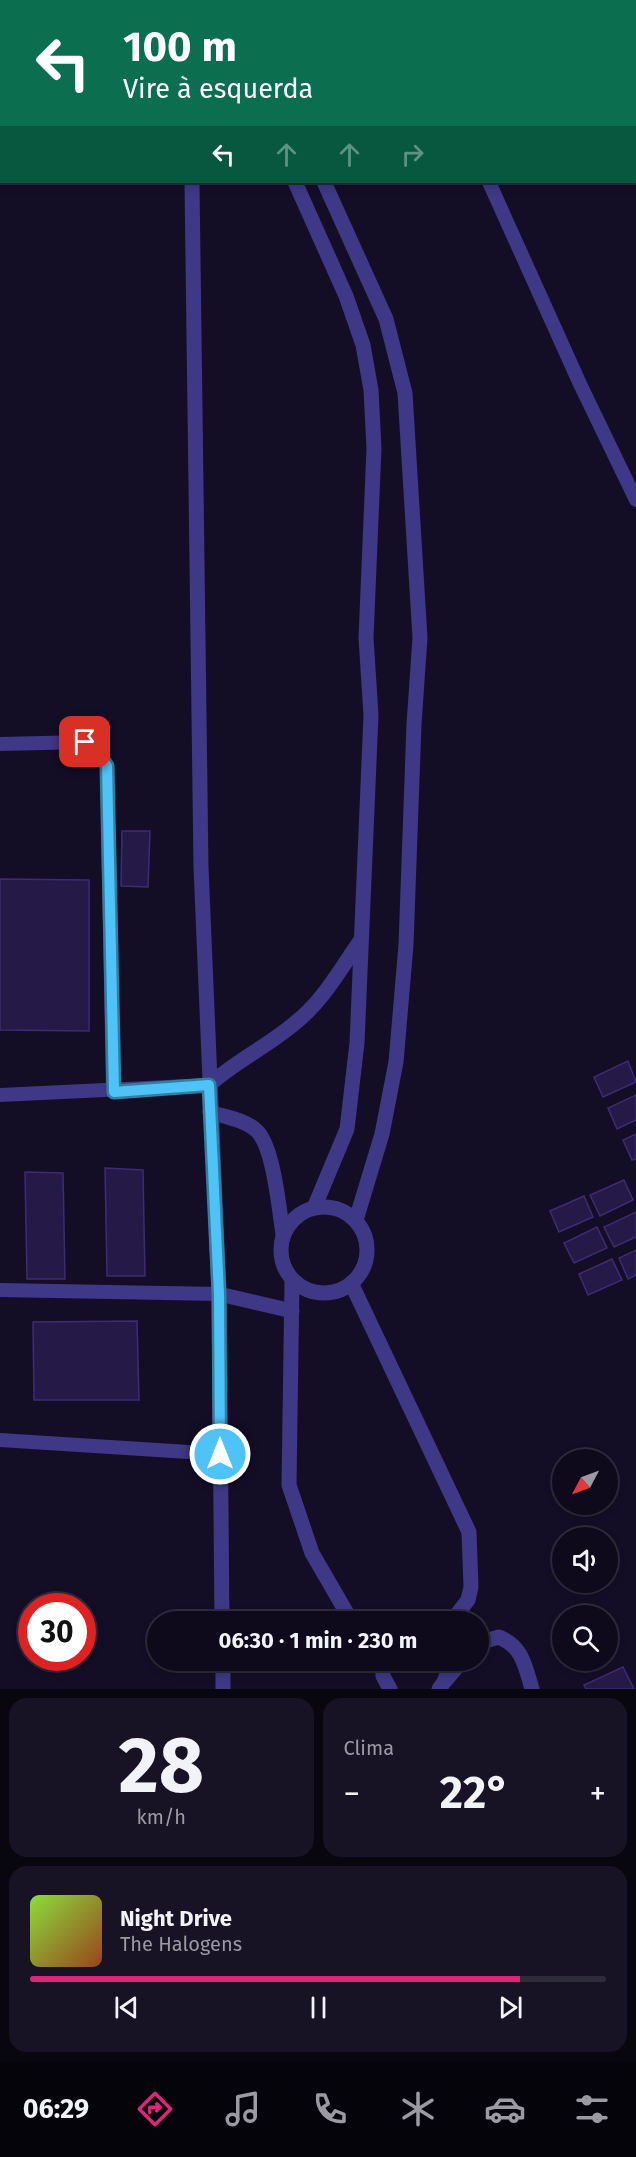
<!DOCTYPE html>
<html lang="pt">
<head>
<meta charset="utf-8">
<style>
  :root { --surface:#0e0a1c; --page:#171325; --text:#f1f3f6; --muted:#9b9aa3; --line:#2e2b3b; --accent:#db2777 }
  body { margin:0; font-family:"Fira Sans",sans-serif; background:var(--page); color:var(--text); height:100vh; display:flex; flex-direction:column; font-size:22px; white-space:nowrap }
  * { box-sizing:border-box; margin:0 }
  p { font-size:20px; color:var(--muted) }
  .icon { flex:none; width:33px; height:33px; fill:none; stroke:currentColor; stroke-width:2; stroke-linecap:round; stroke-linejoin:round }
  .map { position:relative; height:1689px; overflow:hidden }
  .drawer { display:flex; flex-direction:column; gap:9px; padding:9px; background:#08060f; flex:1 }
  .drawer>* { flex:none }
  .banner { position:absolute; left:0px; top:0px; width:636px; height:183px; box-shadow:0 3px 9px #0003,0 0 0 2px var(--line); background:#0b6e4f; color:#fff; overflow:hidden }
  .needle { width:39px; rotate:229deg }
  .buttons { position:absolute; left:552px; top:1449px; display:grid; gap:12px }
  .buttons a { display:grid; place-items:center; width:66px; height:66px; border-radius:50%; background:var(--surface); box-shadow:0 3px 9px #0003,0 0 0 2px var(--line); font-size:30px }
  .speed { position:absolute; left:18px; top:1593px; display:flex; gap:12px; font-size:30px; font-weight:700; text-align:center }
  .speed>* { display:grid; place-content:center; width:78px; height:78px; border-radius:50%; background:var(--surface); box-shadow:0 3px 9px #0003,0 0 0 2px var(--line); line-height:1 }
  .speed .limit { border:9px solid #d22; background:#fff; color:#111 }
  .pin { position:absolute; display:grid; place-items:center; width:51px; height:51px; color:#fff; margin:-26px; border-radius:12px; box-shadow:0 3px 9px #0006 }
  .me { position:absolute; width:66px; margin:-33px; rotate:0deg; stroke-linejoin:round; filter:drop-shadow(0 0 4px #0008) }
  .turn { display:flex; align-items:center; gap:21px; height:126px; padding:0 24px; font-size:27px }
  .turn .icon { width:78px; height:78px; stroke-width:2.5 }
  .turn b { display:block; font-size:42px; line-height:51px }
  .lanes { display:flex; align-items:center; height:57px; padding:0 24px; background:#0003; justify-content:center; gap:30px; direction:ltr }
  .lanes .off { opacity:.35 }
  .big { font-size:45px; font-weight:700; line-height:1.1 }
  .drawer .widget { flex:1; display:flex; flex-direction:column; justify-content:center; gap:9px; min-width:0; padding:0 21px; border-radius:18px; background:var(--page) }
  .drawer .dial { align-items:center; gap:0 }
  .dial b { font-size:78px; line-height:1 }
  .song { display:flex; align-items:center; gap:18px }
  .cover { width:72px; height:72px; border-radius:9px; background:linear-gradient(135deg,hsl(90 70% 55%),hsl(20 70% 35%)) }
  .played { height:6px; border-radius:3px; background:linear-gradient(90deg,var(--accent) 85%,var(--line) 85%) }
  .keys { display:flex; justify-content:space-around; direction:ltr }
  .heat { display:flex; justify-content:space-between; align-items:center; font-size:33px; direction:ltr }
  .drawer .tiles { flex:1; display:grid; gap:9px; grid-template-columns:1fr 1fr }
  .widget:last-child { grid-column:span 2 }
  .trip { position:absolute; left:147px; top:1611px; width:342px; height:60px; border-radius:30px; background:var(--surface); box-shadow:0 3px 9px #0003,0 0 0 2px var(--line); font-weight:700; line-height:60px; text-align:center }
  .menu { display:flex; height:96px; justify-content:space-around; align-items:center; background:#06040b; color:var(--muted) }
  .menu .icon { width:42px; height:42px }
  .menu .current { color:var(--accent) }
  .menu b { font-size:27px; color:var(--text) }
  .map>svg:first-child { display:block }
</style>
</head>
<body>
<div class="map">
<svg width="636" height="1689" viewBox="0 0 636 1689">
  <rect width="100%" height="100%" fill="#130e26"/>
  <g fill="#251a47" stroke="#3d2b74" stroke-width="1.5">
    <path d="M122 831H150L148 887 121 886Z"/>
    <path d="M0 879 89 880V1031L0 1030Z"/>
    <path d="M628 1061 636 1082 603 1097 594 1077Z"/>
    <path d="M636 1095V1120L617 1129 608 1108Z"/>
    <path d="M636 1134V1159L632 1160 623 1140Z"/>
    <path d="M105 1168 143 1170 145 1276H107Z"/>
    <path d="M25 1172 63 1173 65 1279H27Z"/>
    <path d="M624 1180 633 1200 600 1216 590 1195Z"/>
    <path d="M584 1196 593 1217 559 1232 550 1211Z"/>
    <path d="M636 1212V1237L614 1247 604 1227Z"/>
    <path d="M597 1227 607 1248 574 1263 564 1243Z"/>
    <path d="M636 1250V1275L628 1279 619 1258Z"/>
    <path d="M612 1259 622 1280 588 1295 579 1274Z"/>
    <path d="M137 1321 139 1400H34L33 1322Z"/>
    <path d="M623 1667 634 1689H586L584 1685Z"/>
  </g>
  <g fill="none" stroke-linecap="round" stroke-linejoin="round">
    <g stroke="#3e3886" stroke-width="14">
      <path d="M401 0 402 2"/>
      <path d="M489 182 580 384 636 500"/>
      <path d="M0 744 85 742 97 751 107 766 113 1092"/>
      <path d="M0 1095 209 1085"/>
      <path d="M0 1290 219 1294"/>
      <path d="M0 1440 220 1454"/>
    </g>
    <g stroke="#3e3886" stroke-width="15">
      <path d="M128 0 129 2"/>
      <path d="M206 0V2"/>
      <path d="M241 0 242 2"/>
      <path d="M192 182 201 867 219 1294 222 1622"/>
      <path d="M295 182 346 296 363 345 371 390 374 448 366 638 371 715 357 1043 347 1129 314 1208"/>
      <path d="M324 182 386 319 405 393 420 638 414 724 406 945 396 1062 382 1134 356 1220"/>
      <path d="M209 1085C236 1061 268 1046 295 1023 324 1000 340 969 361 940"/>
      <path d="M210 1112C225 1117 246 1120 257 1131 274 1148 279 1210 283 1234"/>
      <circle cx="324" cy="1250" r="43"/>
      <path d="M292 1280 289 1485 312 1553 352 1622"/>
      <path d="M352 1285 469 1532 471 1587 468 1600 451 1622"/>
      <path d="M219 1294 292 1311"/>
      <path d="M478 1643 499 1637C523 1647 525 1666 532 1689"/>
      <path d="M223 1660V1689"/>
      <path d="M382 1660 383 1676 390 1689"/>
      <path d="M445 1681 463 1660"/>
      <path d="M439 1689C446 1681 449 1671 446 1660"/>
    </g>
  </g>
  <g fill="none" stroke-linecap="round" stroke-linejoin="round">
    <g stroke="#337fa1" stroke-width="15">
      <path id="route" d="M85 742 97 751 107 766 114 1092 209 1085 219 1294 220 1454"/>
    </g>
    <use href="#route" stroke="#4fc3f7" stroke-width="10"/>
  </g>
</svg>
<div class="buttons">
<a><svg class="needle" viewBox="-14 -14 28 28"><path d="M0-13l5 13h-10z" fill="#e53935"/><path d="M0 13l5-13h-10z" fill="#9b9aa3"/></svg></a>
<a><svg class="icon" aria-label="sound" viewBox="0 0 24 24"><path d="M4 9h4l5-4v14l-5-4H4zM17 9q2 3 0 6"/></svg></a>
<a><svg class="icon" aria-label="search" viewBox="0 0 24 24"><circle cx="10" cy="10" r="6"/><path d="M15 15l6 6"/></svg></a>
</div>
<div class="speed"><div class="limit">30</div></div>
<div class="pin" style="left:85px;top:742px;background:#d93025"><svg class="icon" aria-label="arrive" viewBox="0 0 24 24"><path d="M6 21V4h12l-3 4 3 4H6"/></svg></div>
<svg class="me" style="left:220px;top:1454px" viewBox="-20 -20 40 40"><circle r="17" fill="#4fc3f7" stroke="#fff" stroke-width="3"/><path d="M0-11L8 9 0 5-8 9z" fill="#fff"/></svg>
<div class="trip">06:30 · 1 min · 230 m</div>
<div class="banner">
<div class="turn"><svg class="icon" aria-label="left" viewBox="0 0 24 24"><path d="M17 20v-9H6M10 6l-5 5 5 5"/></svg><div><b>100 m</b>Vire à esquerda</div></div>
<div class="lanes"><svg class="icon" aria-label="left" viewBox="0 0 24 24"><path d="M17 20v-9H6M10 6l-5 5 5 5"/></svg><svg class="icon off" aria-label="ahead" viewBox="0 0 24 24"><path d="M12 20V5M6 11l6-6 6 6"/></svg><svg class="icon off" aria-label="ahead" viewBox="0 0 24 24"><path d="M12 20V5M6 11l6-6 6 6"/></svg><svg class="icon off" aria-label="right" viewBox="0 0 24 24"><path d="M7 20v-9h11M14 6l5 5-5 5"/></svg></div>
</div>
</div>
<section class="drawer">
<div class="tiles">
<div class="widget dial"><b>28</b><p>km/h</p></div>
<div class="widget"><p>Clima</p>
<div class="heat"><a>−</a><b class="big">22°</b><a>+</a></div>
</div>
<div class="widget">
<div class="song"><i class="cover"></i><div><b>Night Drive</b><p>The Halogens</p></div></div>
<div class="played"></div>
<div class="keys"><svg class="icon" aria-label="previous" viewBox="0 0 24 24"><path d="M18 5L8 12l10 7zM5 5v14"/></svg><svg class="icon" aria-label="pause" viewBox="0 0 24 24"><path d="M8 5v14M16 5v14"/></svg><svg class="icon" aria-label="next" viewBox="0 0 24 24"><path d="M6 5l10 7-10 7zM19 5v14"/></svg></div>
</div>
</div>
</section>
<nav class="menu">
<b>06:29</b>
<svg class="icon current" aria-label="directions" viewBox="0 0 24 24"><path d="M12 3l9 9-9 9-9-9zM9 14v-3h6M13 9l2 2-2 2"/></svg>
<svg class="icon" aria-label="music" viewBox="0 0 24 24"><path d="M9 18V5l10-2v13"/><circle cx="6" cy="18" r="3"/><circle cx="16" cy="16" r="3"/></svg>
<svg class="icon" aria-label="phone" viewBox="0 0 24 24"><path d="M5 4h4l2 5-3 2q2 4 5 5l2-3 5 2v4C11 20 4 13 5 4z"/></svg>
<svg class="icon" aria-label="climate" viewBox="0 0 24 24"><path d="M12 3v18M4 7l16 10M4 17L20 7"/></svg>
<svg class="icon" aria-label="car" viewBox="0 0 24 24"><path d="M5 17H2v-5l4-1 3-4h7l3 4 3 1v5h-3M9 17h6M6 11h13"/><circle cx="7" cy="17" r="2"/><circle cx="17" cy="17" r="2"/></svg>
<svg class="icon" aria-label="filters" viewBox="0 0 24 24"><path d="M4 7h16M4 17h16"/><circle cx="9" cy="7" r="2"/><circle cx="15" cy="17" r="2"/></svg>
</nav>
</body>
</html>
